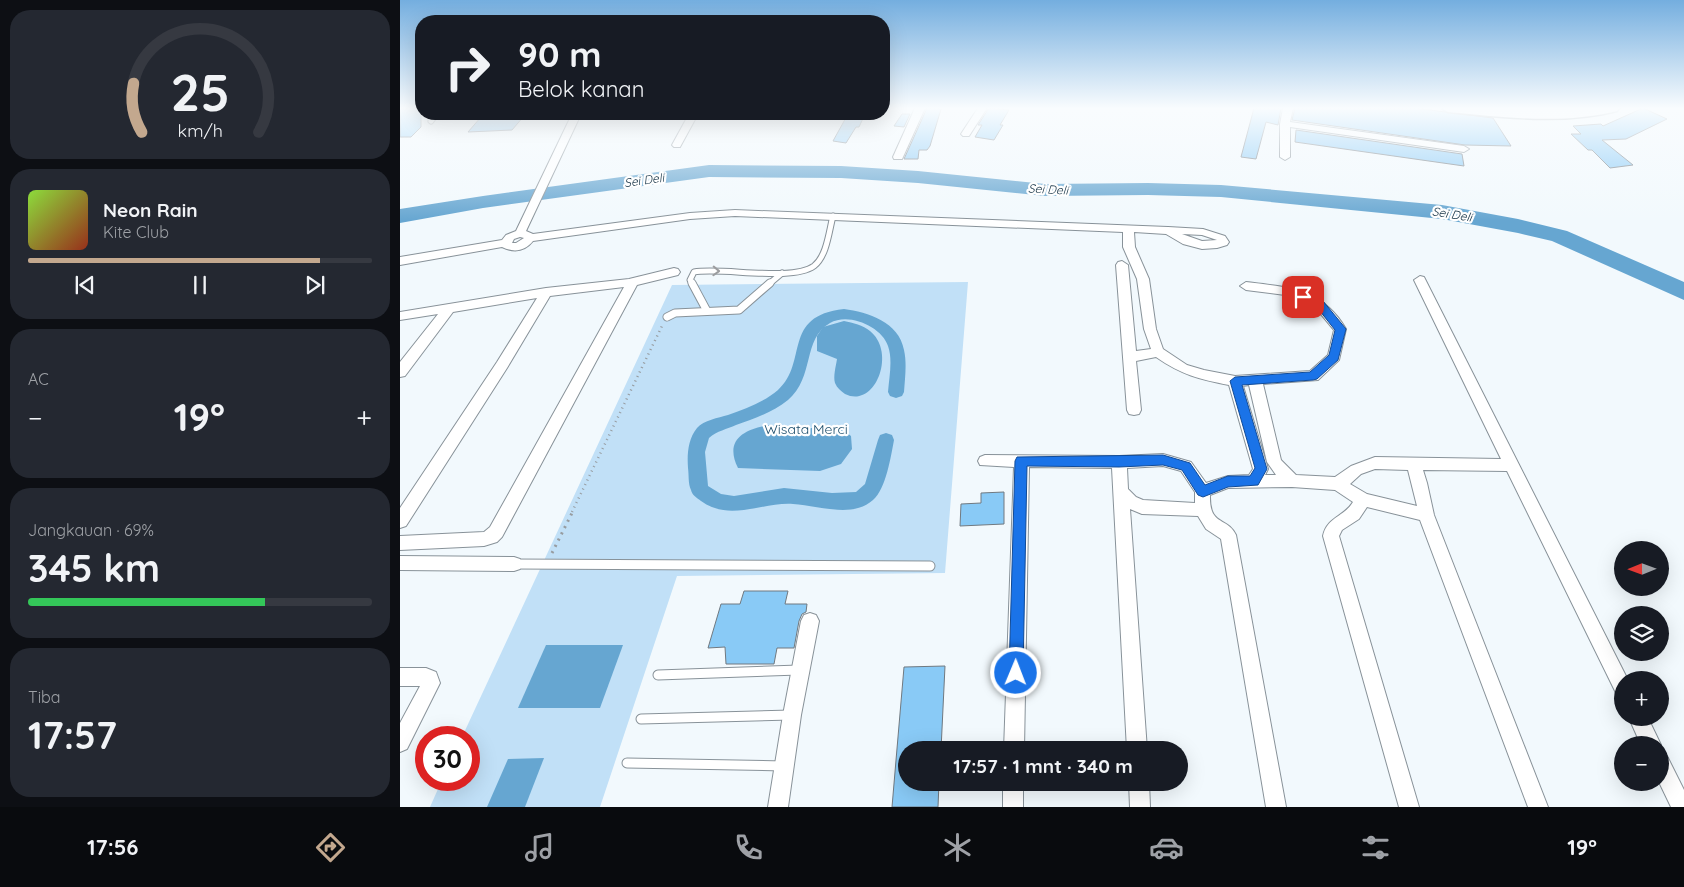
<!DOCTYPE html>
<html lang="id">
<head>
<meta charset="utf-8">
<style>
  :root { --surface:#171b24; --page:#242831; --text:#f1f3f6; --muted:#9ea1a6; --line:#363941; --accent:#c3a88e }
  body { margin:0; font-family:Quicksand,sans-serif; background:var(--page); color:var(--text); height:100vh; display:flex; flex-direction:column; font-size:19px; white-space:nowrap }
  * { box-sizing:border-box; margin:0 }
  p { font-size:16px; color:var(--muted) }
  .icon { flex:none; width:28px; height:28px; fill:none; stroke:currentColor; stroke-width:2; stroke-linecap:round; stroke-linejoin:round }
  .map { position:relative; flex:1; overflow:hidden }
  .sheet { display:flex; flex-direction:column; gap:10px; padding:10px; background:#0d0f14; width:400px }
  .sheet>* { flex:none }
  .guide { position:absolute; left:15px; top:15px; width:475px; height:105px; border-radius:20px; box-shadow:0 5px 20px #0002; background:#171b24; color:var(--text); overflow:hidden }
  .needle { width:32px; rotate:269deg }
  .buttons { position:absolute; left:1214px; top:541px; display:grid; gap:10px }
  .buttons a { display:grid; place-items:center; width:55px; height:55px; border-radius:50%; background:var(--surface); box-shadow:0 5px 20px #0002; font-size:25px }
  .speed { position:absolute; left:15px; top:726px; display:flex; gap:10px; font-size:25px; font-weight:700; text-align:center }
  .speed>* { display:grid; place-content:center; width:65px; height:65px; border-radius:50%; background:var(--surface); box-shadow:0 5px 20px #0002; line-height:1 }
  .speed .limit { border:8px solid #d22; background:#fff; color:#111 }
  .pin { position:absolute; display:grid; place-items:center; width:42px; height:42px; color:#fff; margin:-21px; border-radius:10px; box-shadow:0 2px 8px #0006 }
  .me { position:absolute; width:55px; margin:-28px; rotate:1deg; stroke-linejoin:round; filter:drop-shadow(0 0 4px #0008) }
  .turn { display:flex; align-items:center; gap:18px; height:105px; padding:0 20px; font-size:22px }
  .turn .icon { width:65px; height:65px; stroke-width:2.5 }
  .turn b { display:block; font-size:35px; line-height:42px }
  .big { font-size:38px; font-weight:700; line-height:1.1 }
  .sheet .tile { flex:1; display:flex; flex-direction:column; justify-content:center; gap:8px; min-width:0; padding:0 18px; border-radius:20px; background:var(--page) }
  .sheet .dial { align-items:center; gap:0 }
  .dial svg { height:130px; overflow:visible; fill:none; stroke:var(--line); stroke-width:7; stroke-linecap:round; text-anchor:middle }
  .dial text { fill:var(--text); stroke:none }
  .song { display:flex; align-items:center; gap:15px }
  .cover { width:60px; height:60px; border-radius:8px; background:linear-gradient(135deg,hsl(90 70% 55%),hsl(10 70% 35%)) }
  .played { height:5px; border-radius:2px; background:linear-gradient(90deg,var(--accent) 85%,var(--line) 85%) }
  .keys { display:flex; justify-content:space-around; direction:ltr }
  .heat { display:flex; justify-content:space-between; align-items:center; font-size:28px; direction:ltr }
  .charge { height:8px; border-radius:4px; background:linear-gradient(90deg,#34c759 69%,var(--line) 0) }
  .trip { position:absolute; left:498px; top:741px; width:290px; height:50px; border-radius:25px; background:var(--surface); box-shadow:0 5px 20px #0002; font-weight:700; line-height:50px; text-align:center }
  .tab-bar { display:flex; height:80px; justify-content:space-around; align-items:center; background:#090b0e; color:var(--muted) }
  .tab-bar .icon { width:35px; height:35px }
  .tab-bar .selected { color:var(--accent) }
  .tab-bar b { font-size:22px; color:var(--text) }
  main { display:flex; flex:1; min-height:0 }
  .map>svg:first-child { display:block }
</style>
</head>
<body>
<main>
<section class="sheet">
<div class="tile dial"><svg viewBox="0 0 100 80">
<path d="M14 69A42 42 0 1 1 86 69"/>
<path d="M14 69A42 42 0 0 1 9 39" stroke="#c3a88e"/>
<text x="50" y="56" font-size="32" font-weight="700">25</text>
<text x="50" y="72" font-size="11">km/h</text>
</svg></div>
<div class="tile">
<div class="song"><i class="cover"></i><div><b>Neon Rain</b><p>Kite Club</p></div></div>
<div class="played"></div>
<div class="keys"><svg class="icon" aria-label="previous" viewBox="0 0 24 24"><path d="M18 5L8 12l10 7zM5 5v14"/></svg><svg class="icon" aria-label="pause" viewBox="0 0 24 24"><path d="M8 5v14M16 5v14"/></svg><svg class="icon" aria-label="next" viewBox="0 0 24 24"><path d="M6 5l10 7-10 7zM19 5v14"/></svg></div>
</div>
<div class="tile"><p>AC</p>
<div class="heat"><a>−</a><b class="big">19°</b><a>+</a></div>
</div>
<div class="tile"><p>Jangkauan · 69%</p><b class="big">345 km</b><div class="charge"></div></div>
<div class="tile"><p>Tiba</p><b class="big">17:57</b></div>
</section>
<div class="map">
<svg width="1284" height="807" viewBox="0 0 1284 807">
  <rect width="100%" height="100%" fill="#f2f9fd"/>
  <path fill="#c1e0f7" d="M568 282 545 573 277 576 200 807H30L42 780H69V738L62 737 272 285Z"/>
  <g fill="#66a6d1">
    <path d="M444 321C453 323 463 325 470 331 497 353 475 409 445 394 441 391 437 388 435 383 433 376 436 366 437 359L417 351V336L423 327Z"/>
    <path d="M370 425C377 427 386 429 394 430 418 430 428 417 451 436L452 449 441 464 420 471 338 468C324 440 344 429 370 425Z"/>
    <path d="M146 645H223L200 708H118Z"/>
    <path d="M144 758 125 807H87L108 759Z"/>
  </g>
  <g fill="none" stroke-linecap="round" stroke-linejoin="round">
    <path fill="#66a6d1" fill-rule="evenodd" d="M444 309C468 312 499 322 504 350 507 363 505 378 504 392L502 396 496 398 490 396 488 392C489 378 493 360 488 346 482 327 449 312 430 323 402 339 415 377 388 400 373 412 354 419 336 425 327 429 317 431 309 438L305 452 308 486 321 494 334 496 384 488 432 493 456 492 465 484 478 440 480 435 486 433 492 435 494 440C491 456 486 489 473 500 452 519 417 505 393 504 361 502 330 522 301 501 297 498 292 495 291 490 288 484 289 475 288 468 287 454 288 439 297 428 304 420 318 418 328 415 345 409 364 402 378 390 409 362 381 316 444 309Z"/>
    <path fill="#66a6d1" fill-rule="evenodd" d="M309 165 441 166 518 171 645 184 748 183 821 185 1042 205 1118 219 1167 231 1284 282V300L1152 241 1118 233 1042 219 821 197 748 195 645 196 518 183 441 178 309 177 83 208 0 223V209L83 196Z"/>
  </g>
  <g fill="#89caf6" stroke="#707980">
    <path d="M0 108H21V127L11 137H0Z"/>
    <path d="M527 108 541 109 530 146 527 150H519L518 159H504Z"/>
    <path d="M589 108 609 110 600 125H603L594 140 575 137 582 125H578Z"/>
    <path d="M854 108H881L878 125 866 122 856 159 841 157Z"/>
    <path d="M895 108H1014L1093 118 1111 146 1065 145 892 120Z"/>
    <path d="M1243 108 1267 119 1226 139 1202 140 1233 165 1210 168 1192 150H1188L1171 134H1181L1173 126 1201 124 1203 126Z"/>
    <path d="M448 114H465L459 127H456L446 143 433 141Z"/>
    <path d="M502 114H510L504 127 494 126Z"/>
    <path d="M124 116 112 130 68 132 81 117Z"/>
    <path d="M896 130 1062 154 1064 166 895 142Z"/>
    <path d="M604 492V524L560 526 561 504 581 503V493Z"/>
    <path d="M344 591H388L385 604H407L406 612 402 614 399 621 394 648H377L374 664H326L325 647 308 648 321 604H340Z"/>
    <path d="M545 666 541 750H506V782H539L538 807H492L504 667Z"/>
  </g>
  <g fill="none" stroke-linecap="round" stroke-linejoin="round">
    <g stroke="#889299" stroke-width="7">
      <g id="service-far2">
        <path d="M31 121 36 114"/>
        <path d="M292 284 290 280 294 272C322 267 392 282 414 266 427 256 429 231 433 216"/>
        <path d="M369 284 382 273"/>
      </g>
    </g>
    <g stroke="#889299" stroke-width="9">
      <g id="service-far1">
        <path d="M292 283 307 311"/>
        <path d="M267 317 275 313 339 310 370 283"/>
      </g>
    </g>
    <g stroke="#889299" stroke-width="11">
      <g id="service">
        <path d="M114 564 530 566"/>
        <path d="M258 675 399 670"/>
        <path d="M241 719 391 715"/>
        <path d="M227 763 384 766"/>
      </g>
    </g>
    <g stroke="#889299" stroke-width="2">
      <g id="minor">
        <path d="M515 108H525L503 157 502 159H494L493 157Z"/>
        <path d="M578 108H587L569 136H563L561 134Z"/>
        <path d="M883 108H893L890 122 1064 146 1069 149 1064 152 890 127V157L885 160 880 157V124Z"/>
        <path d="M172 114H181L126 231 133 234 290 213 335 210 768 227 803 229 825 236 829 242 827 245 817 248 802 249 783 244 766 234 734 232 735 247 749 279 756 329 763 349 787 365 804 370 835 376 910 371 928 355 934 330 915 307 885 295 846 290 840 286 846 282C888 287 923 289 946 329L939 360 918 380 863 384 881 460 896 475 935 477 951 466 975 457 1101 459 1014 280 1020 276 1024 277 1228 680H1222V696L1216 693 1107 471 1023 470 1027 483 1034 515 1148 807H1128L1020 520 967 507 959 519 942 530 939 536 1019 807H999L923 536C927 517 944 517 953 502L935 490 892 487 828 488 810 495C809 527 827 516 836 535L886 807H866L821 539 806 529 798 516 742 514 730 509 747 750H727L712 468 629 467 624 750H604L614 467 580 465 578 461 580 457 585 455 719 456 763 454 791 462 806 483 828 476 849 475 853 469 829 385C799 379 782 375 756 357L736 361 741 410 739 414 734 415 729 414 727 410 716 265 718 262 722 261 728 265 736 351 751 349 744 329 737 279 723 247V232L335 216 290 219 133 241C125 251 114 253 102 247L0 265V257L102 240 106 235 116 231ZM782 234 802 235 817 240 802 241ZM120 237 124 238 116 243H112L114 239ZM849 385 867 462 876 475H865L868 469 843 386ZM763 466 781 471 795 492V503L743 500 736 497 728 489 727 468ZM975 469 1008 470 1017 506 967 494 950 484 961 474Z"/>
        <path d="M289 114H298L280 147H274L272 145Z"/>
        <path d="M274 268 278 269 280 272 278 275 237 285 102 537 97 542 84 546 0 550V536L84 532 90 527 224 287 150 296 107 368 6 526 0 528V508L97 362 137 298 53 312 5 376 0 377V362L38 314 0 320V312L146 288 229 279Z"/>
        <path d="M0 556 114 557 120 559 122 564 120 569 114 571 0 570Z"/>
        <path d="M410 613 416 615 419 621 401 715 388 807H368L383 715 401 621 404 615Z"/>
        <path d="M0 668H26L36 672 40 683 7 749 0 752V723L20 686H0Z"/>
        <path d="M1229 718H1248L1261 745 1260 746 1241 745Z"/>
        <path d="M1260 753 1267 756 1284 790V807H1271L1259 782Z"/>
        <rect x="603" y="782" width="20" height="25"/>
        <path d="M729 782H749L750 807H730Z"/>
      </g>
    </g>
    <g stroke="#889299" stroke-width="3">
      <path id="primary" d="M1041 108H1219L1217 111C1162 125 1103 117 1048 112Z"/>
    </g>
    <path stroke="#979ca0" stroke-width="2.5" stroke-dasharray="1 4" stroke-linecap="butt" d="M172 512 262 326"/>
    <path stroke="#979ca0" stroke-width="3" stroke-dasharray="2 5" stroke-linecap="butt" d="M152 553 173 511"/>
    <use href="#service-far2" stroke="#fff" stroke-width="5"/>
    <use href="#service-far1" stroke="#fff" stroke-width="7"/>
    <use href="#service" stroke="#fff" stroke-width="9"/>
    <use href="#minor" fill="#fff" fill-rule="evenodd"/>
    <use href="#primary" fill="#fff" fill-rule="evenodd"/>
  </g>
  <defs><path id="oneway-chevron" d="M-2-3.5L2.5 0L-2 3.5" fill="none" stroke-width="1.6" stroke-linecap="round" stroke-linejoin="round" transform="scale(1.25)"/></defs>
  <use stroke="#9c9d9f" href="#oneway-chevron" transform="translate(316 271) rotate(2)"/>
  <linearGradient id="sky" x2="0" y2="1"><stop stop-color="#74aedf"/><stop offset="0.49" stop-color="#f9fcfe"/><stop offset="1" stop-color="#f9fcfe" stop-opacity="0"/></linearGradient>
  <rect width="1284" height="221" fill="url(#sky)"/>
  <path fill="#1a73e8" stroke="#114b97" d="M903 294 923 301 946 329 938 360 917 379 913 380 842 385 867 469 858 485 828 487 803 497 798 495 782 470 763 465 719 467 627 466 623 673 621 678 616 680 611 678 609 673 615 461 617 457 763 455 790 463 805 485 828 476H850L855 468 830 381 835 377 910 372 929 355 935 330 916 306 900 300 898 297Z"/>
  <g text-anchor="middle" dominant-baseline="central" stroke-width="4.5" stroke-linejoin="round" paint-order="stroke">
    <g font-size="12" font-style="italic" fill="#133043" stroke="#fff">
      <text transform="translate(244 180) rotate(-8)">Sei Deli</text>
      <text transform="translate(648 189) rotate(3)">Sei Deli</text>
      <text transform="translate(1052 214) rotate(9)">Sei Deli</text>
    </g>
    <g font-size="14" fill="#1e4f6d" stroke="#fff">
      <text x="406" y="429">Wisata Merci</text>
    </g>
  </g>
</svg>
<div class="buttons">
<a><svg class="needle" viewBox="-14 -14 28 28"><path d="M0-13l5 13h-10z" fill="#e53935"/><path d="M0 13l5-13h-10z" fill="#9ea1a6"/></svg></a>
<a><svg class="icon" aria-label="layers" viewBox="0 0 24 24"><path d="M12 4l9 5-9 5-9-5zM3 14l9 5 9-5"/></svg></a>
<a>+</a>
<a>−</a>
</div>
<div class="speed"><div class="limit">30</div></div>
<div class="pin" style="left:903px;top:297px;background:#d93025"><svg class="icon" aria-label="arrive" viewBox="0 0 24 24"><path d="M6 21V4h12l-3 4 3 4H6"/></svg></div>
<svg class="me" style="left:616px;top:673px" viewBox="-20 -20 40 40"><circle r="17" fill="#1a73e8" stroke="#fff" stroke-width="3"/><path d="M0-11L8 9 0 5-8 9z" fill="#fff"/></svg>
<div class="trip">17:57 · 1 mnt · 340 m</div>
<div class="guide">
<div class="turn"><svg class="icon" aria-label="right" viewBox="0 0 24 24"><path d="M7 20v-9h11M14 6l5 5-5 5"/></svg><div><b>90 m</b>Belok kanan</div></div>
</div>
</div>
</main>
<nav class="tab-bar">
<b>17:56</b>
<svg class="icon selected" aria-label="directions" viewBox="0 0 24 24"><path d="M12 3l9 9-9 9-9-9zM9 14v-3h6M13 9l2 2-2 2"/></svg>
<svg class="icon" aria-label="music" viewBox="0 0 24 24"><path d="M9 18V5l10-2v13"/><circle cx="6" cy="18" r="3"/><circle cx="16" cy="16" r="3"/></svg>
<svg class="icon" aria-label="phone" viewBox="0 0 24 24"><path d="M5 4h4l2 5-3 2q2 4 5 5l2-3 5 2v4C11 20 4 13 5 4z"/></svg>
<svg class="icon" aria-label="climate" viewBox="0 0 24 24"><path d="M12 3v18M4 7l16 10M4 17L20 7"/></svg>
<svg class="icon" aria-label="car" viewBox="0 0 24 24"><path d="M5 17H2v-5l4-1 3-4h7l3 4 3 1v5h-3M9 17h6M6 11h13"/><circle cx="7" cy="17" r="2"/><circle cx="17" cy="17" r="2"/></svg>
<svg class="icon" aria-label="filters" viewBox="0 0 24 24"><path d="M4 7h16M4 17h16"/><circle cx="9" cy="7" r="2"/><circle cx="15" cy="17" r="2"/></svg>
<b>19°</b>
</nav>
</body>
</html>
